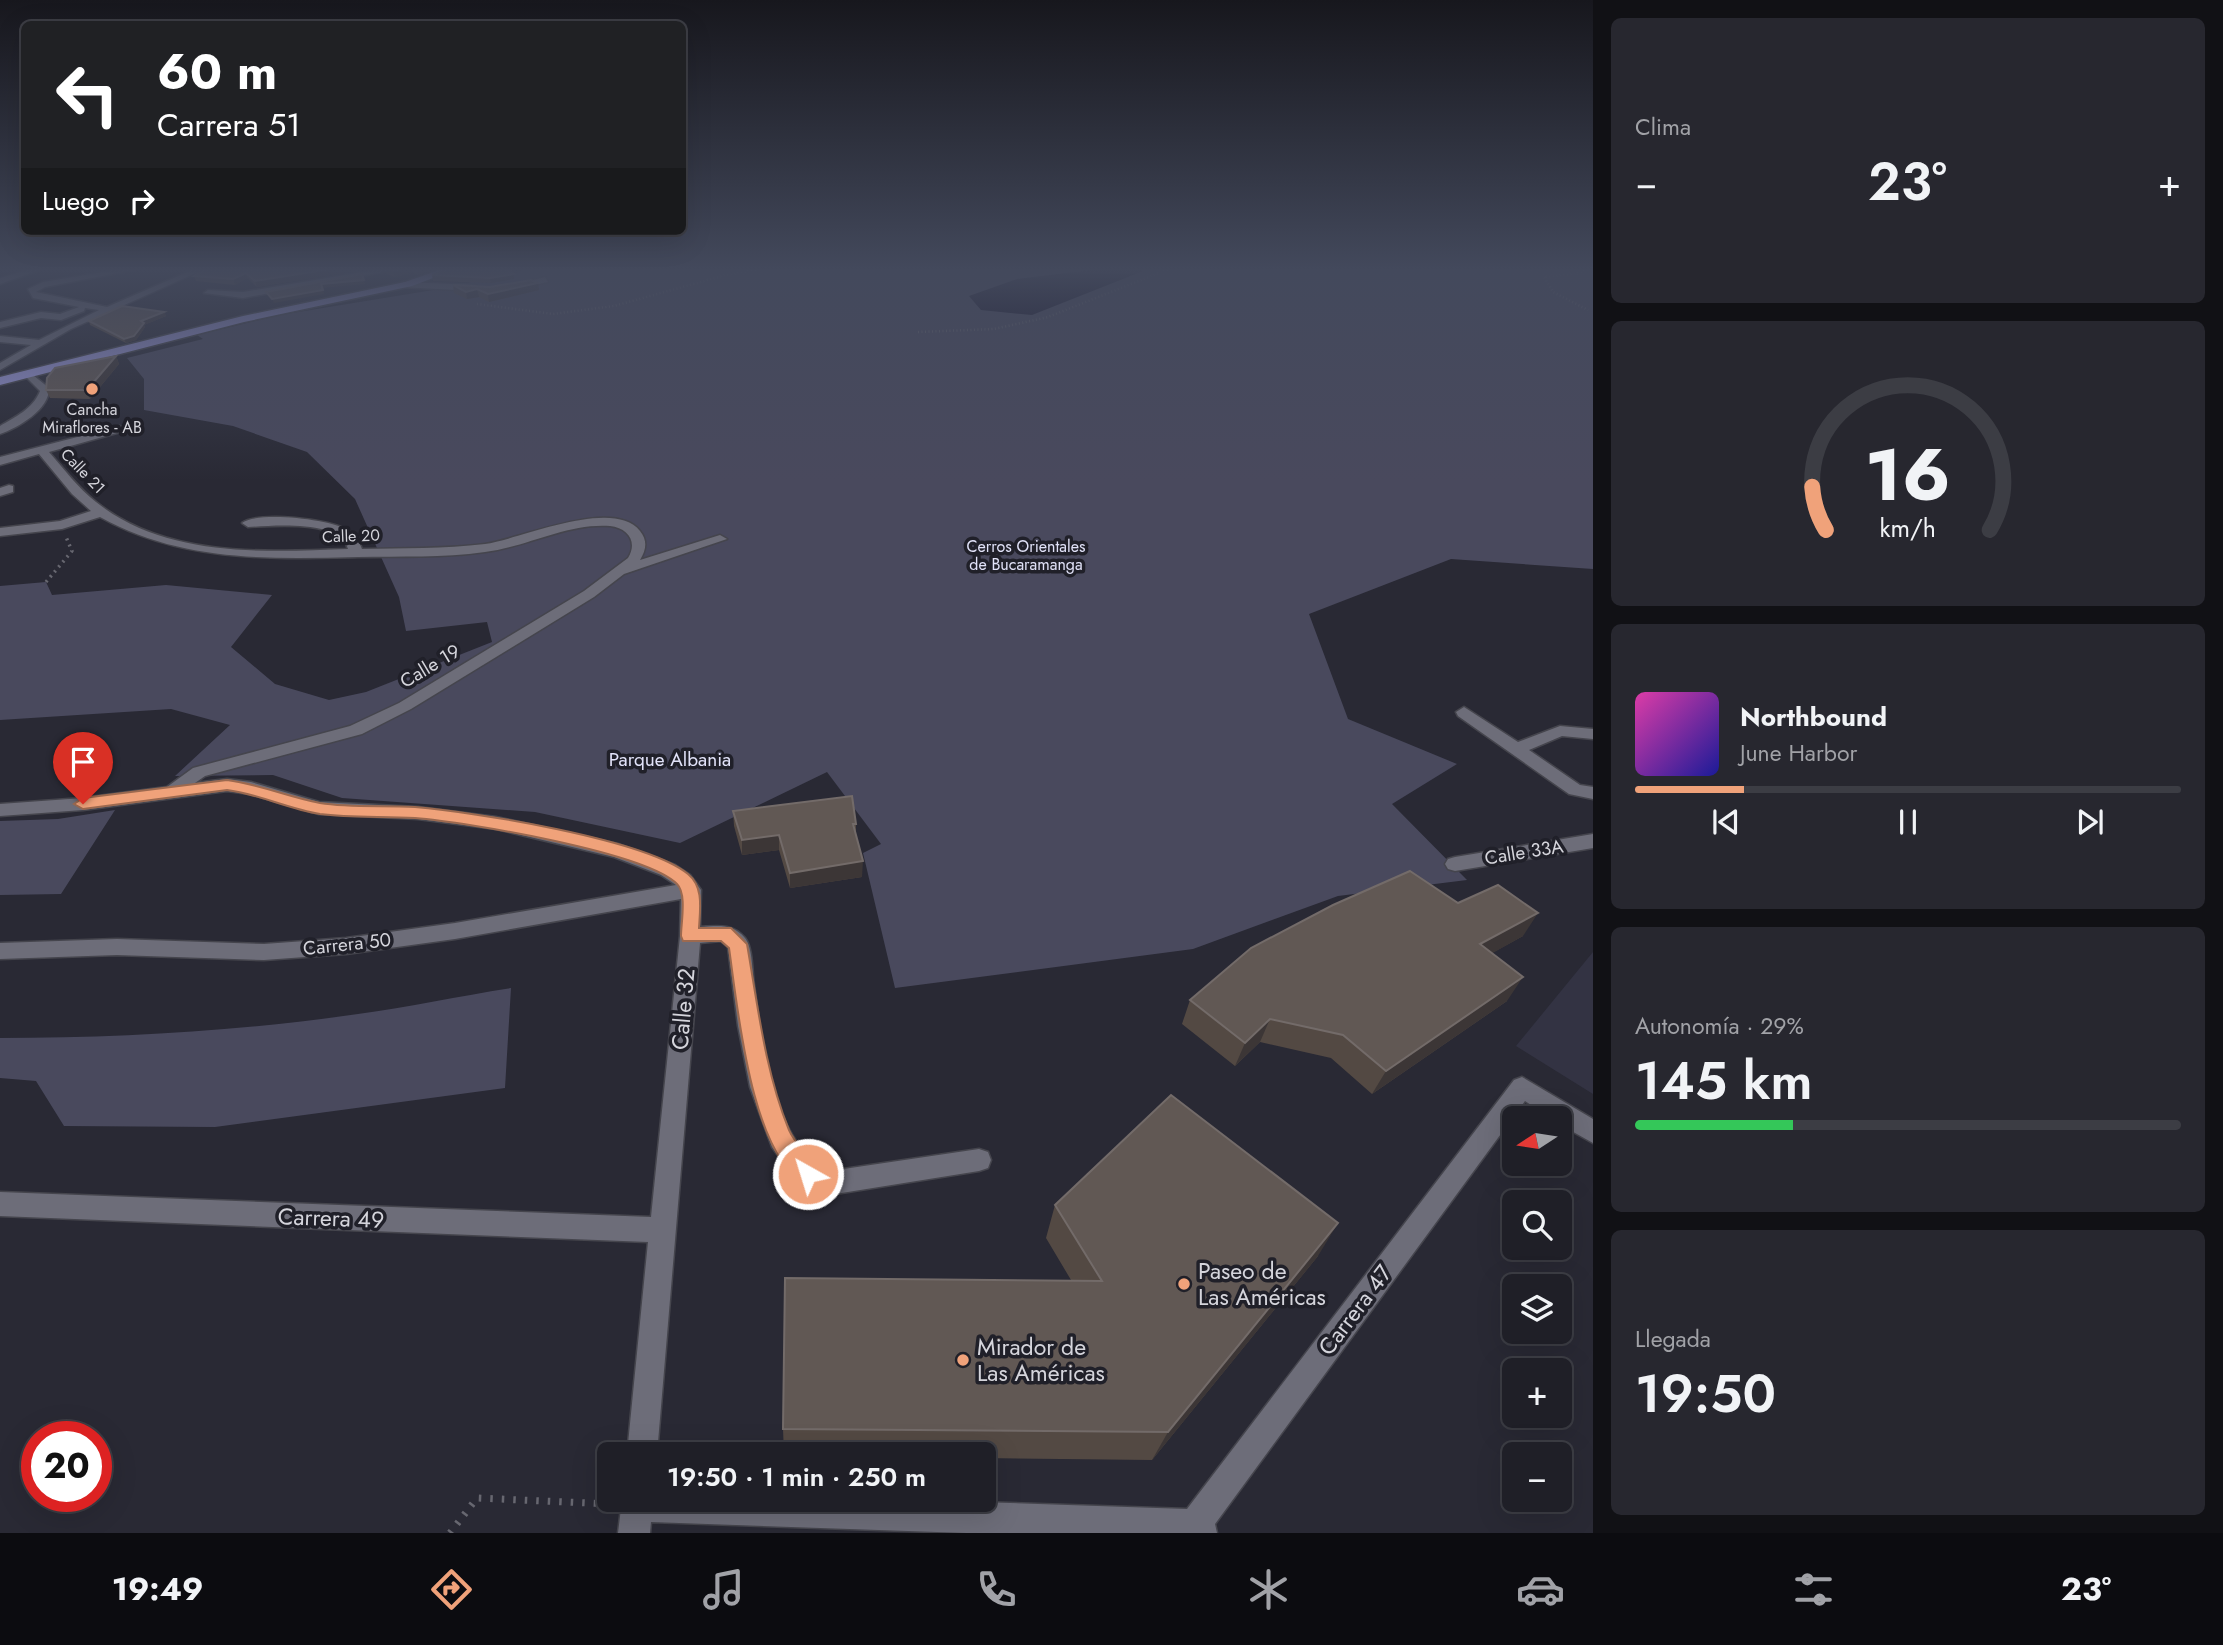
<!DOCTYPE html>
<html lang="es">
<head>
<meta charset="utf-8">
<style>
  :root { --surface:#1f1f27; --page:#27272f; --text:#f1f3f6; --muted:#a1a2a7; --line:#3c3d44; --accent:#f0a27a }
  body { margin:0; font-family:Jost,sans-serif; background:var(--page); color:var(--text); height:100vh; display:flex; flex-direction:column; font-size:26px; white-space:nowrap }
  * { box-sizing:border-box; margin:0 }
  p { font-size:23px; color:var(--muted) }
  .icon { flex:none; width:38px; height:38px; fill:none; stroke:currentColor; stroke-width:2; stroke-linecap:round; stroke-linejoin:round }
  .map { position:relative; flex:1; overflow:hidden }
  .drawer { display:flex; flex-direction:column; gap:18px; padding:18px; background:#111115; width:630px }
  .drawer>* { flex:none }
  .top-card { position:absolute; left:21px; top:21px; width:665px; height:214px; border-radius:10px; box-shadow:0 7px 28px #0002,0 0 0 2px var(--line); background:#202124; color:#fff; overflow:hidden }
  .needle { width:46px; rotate:258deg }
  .controls { position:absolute; left:1502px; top:1106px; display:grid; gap:14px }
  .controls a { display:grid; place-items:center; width:70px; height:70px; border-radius:10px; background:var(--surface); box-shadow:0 7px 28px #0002,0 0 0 2px var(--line); font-size:35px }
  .speed { position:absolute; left:21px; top:1421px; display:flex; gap:14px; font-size:35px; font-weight:700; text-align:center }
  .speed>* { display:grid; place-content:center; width:91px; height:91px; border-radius:50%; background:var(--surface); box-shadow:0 7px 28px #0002,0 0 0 2px var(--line); line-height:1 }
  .speed .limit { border:10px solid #d22; background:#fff; color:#111 }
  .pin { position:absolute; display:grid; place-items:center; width:60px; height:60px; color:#fff; margin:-72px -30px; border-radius:50% 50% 50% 0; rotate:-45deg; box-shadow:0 0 7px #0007 }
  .pin .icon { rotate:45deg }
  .me { position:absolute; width:77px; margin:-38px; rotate:321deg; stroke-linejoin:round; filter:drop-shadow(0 0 5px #0008) }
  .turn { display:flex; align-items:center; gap:24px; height:147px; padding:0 21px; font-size:32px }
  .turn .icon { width:91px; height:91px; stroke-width:2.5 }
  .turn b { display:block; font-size:49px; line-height:60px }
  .then { display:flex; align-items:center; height:66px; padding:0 21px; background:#0003; gap:14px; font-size:26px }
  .big { font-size:52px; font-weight:600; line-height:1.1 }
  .drawer .tile { flex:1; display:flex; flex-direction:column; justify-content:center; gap:10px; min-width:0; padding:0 24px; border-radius:10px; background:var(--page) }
  .drawer .dial { align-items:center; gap:0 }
  .dial svg { height:182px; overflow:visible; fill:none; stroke:var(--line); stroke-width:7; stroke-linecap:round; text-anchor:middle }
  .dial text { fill:var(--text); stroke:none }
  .song { display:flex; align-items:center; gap:21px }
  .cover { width:84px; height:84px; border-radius:10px; background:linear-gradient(135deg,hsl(320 70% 55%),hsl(240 70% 35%)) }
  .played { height:7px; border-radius:4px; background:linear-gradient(90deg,var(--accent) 20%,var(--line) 20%) }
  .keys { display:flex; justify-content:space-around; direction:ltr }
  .heat { display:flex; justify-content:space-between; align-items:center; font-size:38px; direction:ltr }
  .charge { height:10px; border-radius:5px; background:linear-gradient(90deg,#34c759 29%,var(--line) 0) }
  .trip { position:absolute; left:597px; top:1442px; width:399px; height:70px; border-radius:10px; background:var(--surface); box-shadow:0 7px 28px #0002,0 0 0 2px var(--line); font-weight:600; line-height:70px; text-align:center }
  .dock { display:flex; height:112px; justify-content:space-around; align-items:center; background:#0c0c10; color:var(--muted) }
  .dock .icon { width:49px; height:49px }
  .dock .selected { color:var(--accent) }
  .dock b { font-size:32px; color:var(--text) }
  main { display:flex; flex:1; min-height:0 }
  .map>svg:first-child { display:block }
</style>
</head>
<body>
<main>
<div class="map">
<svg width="1593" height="1533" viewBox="0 0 1593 1533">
  <rect width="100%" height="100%" fill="#292934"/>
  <path fill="#333343" d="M1593 952V1094L1516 1046Z"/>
  <g fill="#49495d">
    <path d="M506 267H1593V569L1451 559 1309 614 1348 719 1457 764 1392 804 1467 880 1338 896 1193 949 895 988 863 853 881 844 827 772 680 843 535 812 342 798 273 775 175 776 230 725 171 709 0 720V586L46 582 52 595 166 585 272 595 231 647 275 684 329 700 366 692 492 642 487 622 406 631 399 597 355 499 307 452 233 426 144 410V379L127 358 203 339 197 335 280 315 464 285Z"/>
    <path d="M115 810 61 894 0 895V821L58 819Z"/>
    <path d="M511 988 505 1088 215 1127 64 1126 36 1081 0 1078V1038C119 1038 240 1031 358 1014 409 1007 460 996 511 988Z"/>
  </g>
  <path fill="#0f0c23" d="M1115 267H1139L1143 271 1032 315 981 310 969 296 1017 279Z"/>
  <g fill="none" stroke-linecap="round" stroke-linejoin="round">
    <g stroke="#45454d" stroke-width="3">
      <g id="minor">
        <path d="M37 267H48L0 284V278Z"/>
        <path d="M133 267H149L45 287 36 292 107 307 199 267H209L71 329 0 370V363L31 345 0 342V336L39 340 99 310 85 308 84 311 61 320 41 318 0 328V322L41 312 60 314 79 307 33 298 28 289 43 282Z"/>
        <path d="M392 267H409L243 298 204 293 208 290 243 292Z"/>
        <path d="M545 277 548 282 514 289 510 286Z"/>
        <path d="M403 282 476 285 480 288 476 291 400 287Z"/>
        <path d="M28 371 49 388C50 409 18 428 0 434V426C15 417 33 409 40 391L23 374Z"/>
        <path d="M120 426 126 429 124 431 49 452C64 469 78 488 96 502 166 558 264 552 348 549 340 519 272 526 248 527L242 523C257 511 333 519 349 531 356 536 359 541 362 549 403 548 444 549 485 544 521 539 613 497 640 531 648 541 646 550 640 560L720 535 727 539 624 574 594 597 411 709 362 734 205 776 195 783 227 779 251 782 319 802 418 807 496 817 618 844 675 865 690 875 701 890 700 927C718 926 732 923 745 938 753 948 752 972 754 985 762 1042 771 1144 830 1171L979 1149 988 1152 991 1160 988 1168 979 1171 829 1195 792 1176 772 1147 750 1087 738 1026 728 947 721 941 700 943 657 1454H627L648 1242 0 1216V1192L651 1217 680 936 681 899 455 939 346 954 264 960 117 955 0 959V943L117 939 264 944 346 938 455 923 676 885 661 875 614 857 496 829 418 819 319 814 250 794 227 791 83 810 0 816V804L83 798 167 787 193 768 350 726 399 703 584 591 628 558C638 542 628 528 610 526 567 523 527 547 485 552 443 558 400 556 358 557 268 559 181 562 100 517L62 529 0 536V528L60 521 91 511 72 494 39 454 0 465V457Z"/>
        <path d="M9 485 13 486V492L0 496V488Z"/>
        <path d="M1464 707 1518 742 1560 726 1593 729V739L1562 736 1529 750 1580 785 1593 787V799L1569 794 1458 716 1456 712Z"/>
        <path d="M1593 834V848L1455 871 1448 869 1445 864 1448 859 1455 857Z"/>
        <path d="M1522 1077 1593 1119V1143L1559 1124V1118H1551L1525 1101 1215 1524 1217 1533H966L651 1522 650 1533H618L622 1500H918L1187 1509 1514 1080Z"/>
      </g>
    </g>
    <g stroke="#45454d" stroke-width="3">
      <path id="highway" d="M448 267H462L412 286 244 322 0 385V377L243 316 405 282Z"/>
    </g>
    <g stroke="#676770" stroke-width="2.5" stroke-dasharray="1 2.5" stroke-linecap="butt">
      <path d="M1585 267 1582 273 1544 277 1553 292 1588 310"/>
      <path d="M477 304 553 314 614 306 726 275 778 267"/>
      <path d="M918 332 994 329 1048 317 1174 267"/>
    </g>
    <path stroke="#676770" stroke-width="3.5" stroke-dasharray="2 4.5" stroke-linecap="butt" d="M46 582 72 551 66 537"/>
    <path stroke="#676770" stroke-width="7" stroke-dasharray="2.5 9" stroke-linecap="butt" d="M450 1533 477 1498 610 1504"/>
    <use href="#minor" fill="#6d6d79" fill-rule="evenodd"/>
    <use href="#highway" fill="#9896d7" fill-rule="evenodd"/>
  </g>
  <g fill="#534943">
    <path d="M210 267H360L361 270 257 287 247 278 235 285 196 281 194 276Z"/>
    <path d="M394 267H441L418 275 413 272 395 277 387 274 386 268Z"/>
    <path d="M514 274V279L491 283 433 281 432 275Z"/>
    <path d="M538 283 539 290 489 302 479 297 467 299 454 293 453 285 490 287Z"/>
    <path d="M164 312 166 316 144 325 145 327 136 340 126 343 90 325 89 321Z"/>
    <path d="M116 356 119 364 90 399 50 398 46 390Z"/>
    <path d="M733 811 856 824V835L862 877 790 888 779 850 742 855 734 826Z"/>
    <path d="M1458 903 1523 936 1492 953 1507 1001 1372 1094 1331 1058 1260 1042 1235 1066 1182 1024 1190 1000Z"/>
    <path d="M1055 1205 1318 1256 1152 1460 984 1458V1454H784L783 1429 1071 1280 1046 1238Z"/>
  </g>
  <g fill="#3c3636">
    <path d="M343 267H360L361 270 257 287 255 281Z"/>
    <path d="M412 267 413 272 395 277 393 271Z"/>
    <path d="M424 267H441L418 275 417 269Z"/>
    <path d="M517 267H528L514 274V279L491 283 490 278 508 271Z"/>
    <path d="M246 273 247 278 235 285 233 279Z"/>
    <path d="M364 280 365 284 322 288 321 284Z"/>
    <path d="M538 283 539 290 489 302 488 294Z"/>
    <path d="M477 289 479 297 467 299 466 292Z"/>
    <path d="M323 290 324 294 274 303 272 299Z"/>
    <path d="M164 312 166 316 144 325 145 327 136 340 126 343 124 339 141 321Z"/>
    <path d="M116 356 119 364 90 399 87 390Z"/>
    <path d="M779 835V850L742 855V840Z"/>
    <path d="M863 861 862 877 790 888V873Z"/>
    <path d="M1538 913 1523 936 1466 968 1480 944Z"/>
    <path d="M1523 977 1507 1001 1372 1094 1386 1071Z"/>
    <path d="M1270 1019 1260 1042 1235 1066 1245 1043Z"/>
    <path d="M1338 1223 1318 1256 1152 1460 1168 1432Z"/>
  </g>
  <g fill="#615854" stroke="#736b69" stroke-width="2">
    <path d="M210 267H343L255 281 246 273 233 279 194 276Z"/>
    <path d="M394 267H410L393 271 386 268Z"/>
    <path d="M454 267H517L508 271 514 274 490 278 432 275Z"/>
    <path d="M362 274 364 280 321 284 323 290 272 299 266 292Z"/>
    <path d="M531 280 538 283 488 294 477 289 466 292 453 285 490 287Z"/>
    <path d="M122 306 164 312 141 321 144 323 134 336 124 339 89 321Z"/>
    <path d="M116 356 87 390H46L47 378 55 368Z"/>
    <path d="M852 796 856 824H853L863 861 790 873 779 835 742 840 733 811Z"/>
    <path d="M1410 871 1458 903 1498 885 1538 913 1480 944 1523 977 1386 1071 1343 1035 1270 1019 1245 1043 1190 1000 1251 948 1333 905Z"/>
    <path d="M1171 1095 1338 1223 1168 1432 783 1429 785 1278 1102 1281 1055 1205Z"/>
  </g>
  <linearGradient id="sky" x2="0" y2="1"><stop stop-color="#17171d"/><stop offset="0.56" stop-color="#43495c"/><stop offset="1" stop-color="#43495c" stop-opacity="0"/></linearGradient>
  <rect width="1593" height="481" fill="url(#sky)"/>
  <path fill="#f0a27a" stroke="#9c694f" stroke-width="2" d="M227 780C259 784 288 797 320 803 351 808 384 805 415 807 474 812 645 839 688 874 704 887 700 909 699 928H731L747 944C758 1007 765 1071 789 1130 797 1148 812 1157 820 1174L816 1181 808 1184C751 1162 737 1002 729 948L721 941H683L681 936C681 923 687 894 677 884 645 852 465 822 415 818 384 816 351 818 320 814 288 809 259 794 227 790L83 809 74 804 83 798Z"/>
  <g fill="#f0a27a" stroke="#202029" stroke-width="2.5">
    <circle cx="92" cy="389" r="7"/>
    <circle cx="1184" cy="1284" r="7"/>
    <circle cx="963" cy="1360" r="7"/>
  </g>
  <g text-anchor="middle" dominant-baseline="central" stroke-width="7" stroke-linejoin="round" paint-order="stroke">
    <g font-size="16" fill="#d5d5dc" stroke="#202029">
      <text x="92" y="409">Cancha<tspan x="92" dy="18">Miraflores - AB</tspan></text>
    </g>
    <g font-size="16" fill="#d5d5dc" stroke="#202029">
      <text transform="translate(83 471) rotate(46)">Calle 21</text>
      <text transform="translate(351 536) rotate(-2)">Calle 20</text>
    </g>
    <g font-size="16" fill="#e1e2f8" stroke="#202029">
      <text x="1026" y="546">Cerros Orientales<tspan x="1026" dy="18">de Bucaramanga</tspan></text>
    </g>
    <g font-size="19" fill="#d5d5dc" stroke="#202029">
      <text transform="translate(430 666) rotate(-31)">Calle 19</text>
      <text transform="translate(1524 852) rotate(-9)">Calle 33A</text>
      <text transform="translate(347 944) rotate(-6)">Carrera 50</text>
    </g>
    <g font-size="19" fill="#e1e2f8" stroke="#202029">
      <text x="670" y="759">Parque Albania</text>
    </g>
    <g font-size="23" fill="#d5d5dc" stroke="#202029">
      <text transform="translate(683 1009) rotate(-85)">Calle 32</text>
      <text transform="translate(331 1218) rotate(2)">Carrera 49</text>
      <text transform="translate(1355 1310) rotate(-53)">Carrera 47</text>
    </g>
    <g font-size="23" fill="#d5d5dc" stroke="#202029" text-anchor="start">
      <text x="1198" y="1271">Paseo de<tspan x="1198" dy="26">Las Américas</tspan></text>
      <text x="977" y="1347">Mirador de<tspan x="977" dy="26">Las Américas</tspan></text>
    </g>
  </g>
</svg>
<div class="controls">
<a><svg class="needle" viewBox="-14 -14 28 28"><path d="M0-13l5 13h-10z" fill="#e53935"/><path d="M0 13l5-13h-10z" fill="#a1a2a7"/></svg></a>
<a><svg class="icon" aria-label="search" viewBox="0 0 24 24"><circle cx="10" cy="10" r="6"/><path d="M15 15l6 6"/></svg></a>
<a><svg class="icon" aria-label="layers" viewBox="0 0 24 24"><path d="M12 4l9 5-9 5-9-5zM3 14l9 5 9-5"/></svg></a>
<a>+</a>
<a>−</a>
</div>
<div class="speed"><div class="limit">20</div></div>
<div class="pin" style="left:83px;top:804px;background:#d93025"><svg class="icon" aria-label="arrive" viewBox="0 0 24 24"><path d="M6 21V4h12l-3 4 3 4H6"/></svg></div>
<svg class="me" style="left:808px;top:1174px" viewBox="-20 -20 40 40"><circle r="17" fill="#f0a27a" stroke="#fff" stroke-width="3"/><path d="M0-11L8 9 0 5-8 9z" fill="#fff"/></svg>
<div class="trip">19:50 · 1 min · 250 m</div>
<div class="top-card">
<div class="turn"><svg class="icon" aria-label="left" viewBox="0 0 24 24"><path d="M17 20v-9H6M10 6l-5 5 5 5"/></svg><div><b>60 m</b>Carrera 51</div></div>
<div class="then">Luego<svg class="icon" aria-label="right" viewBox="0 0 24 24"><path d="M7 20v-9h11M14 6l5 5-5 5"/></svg></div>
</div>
</div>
<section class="drawer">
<div class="tile"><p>Clima</p>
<div class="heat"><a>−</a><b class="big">23°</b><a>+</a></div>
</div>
<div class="tile dial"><svg viewBox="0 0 100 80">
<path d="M14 69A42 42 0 1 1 86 69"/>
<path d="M14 69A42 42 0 0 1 8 50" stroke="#f0a27a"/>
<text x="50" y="56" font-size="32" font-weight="700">16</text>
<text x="50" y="72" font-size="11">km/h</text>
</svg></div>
<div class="tile">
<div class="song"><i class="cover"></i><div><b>Northbound</b><p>June Harbor</p></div></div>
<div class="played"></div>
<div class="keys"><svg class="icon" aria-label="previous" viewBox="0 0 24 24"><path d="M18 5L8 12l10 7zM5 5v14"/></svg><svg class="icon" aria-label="pause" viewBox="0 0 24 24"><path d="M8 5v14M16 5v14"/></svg><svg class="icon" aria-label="next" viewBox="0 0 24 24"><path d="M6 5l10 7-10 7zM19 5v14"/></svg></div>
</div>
<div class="tile"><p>Autonomía · 29%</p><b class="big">145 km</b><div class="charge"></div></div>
<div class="tile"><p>Llegada</p><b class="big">19:50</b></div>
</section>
</main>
<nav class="dock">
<b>19:49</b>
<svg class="icon selected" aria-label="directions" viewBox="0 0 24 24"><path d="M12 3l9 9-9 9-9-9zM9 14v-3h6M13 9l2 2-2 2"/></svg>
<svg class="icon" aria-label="music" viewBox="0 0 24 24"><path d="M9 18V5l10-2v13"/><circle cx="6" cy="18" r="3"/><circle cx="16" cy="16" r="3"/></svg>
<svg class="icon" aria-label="phone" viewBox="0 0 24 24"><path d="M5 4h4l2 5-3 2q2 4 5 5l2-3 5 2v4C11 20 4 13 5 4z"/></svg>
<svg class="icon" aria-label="climate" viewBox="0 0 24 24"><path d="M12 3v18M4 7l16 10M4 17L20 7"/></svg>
<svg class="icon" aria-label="car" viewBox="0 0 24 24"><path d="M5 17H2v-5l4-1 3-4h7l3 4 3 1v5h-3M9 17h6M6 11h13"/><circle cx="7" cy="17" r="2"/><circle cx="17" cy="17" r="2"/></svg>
<svg class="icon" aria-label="filters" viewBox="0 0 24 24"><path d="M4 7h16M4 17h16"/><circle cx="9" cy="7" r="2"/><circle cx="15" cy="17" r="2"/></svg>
<b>23°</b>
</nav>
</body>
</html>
